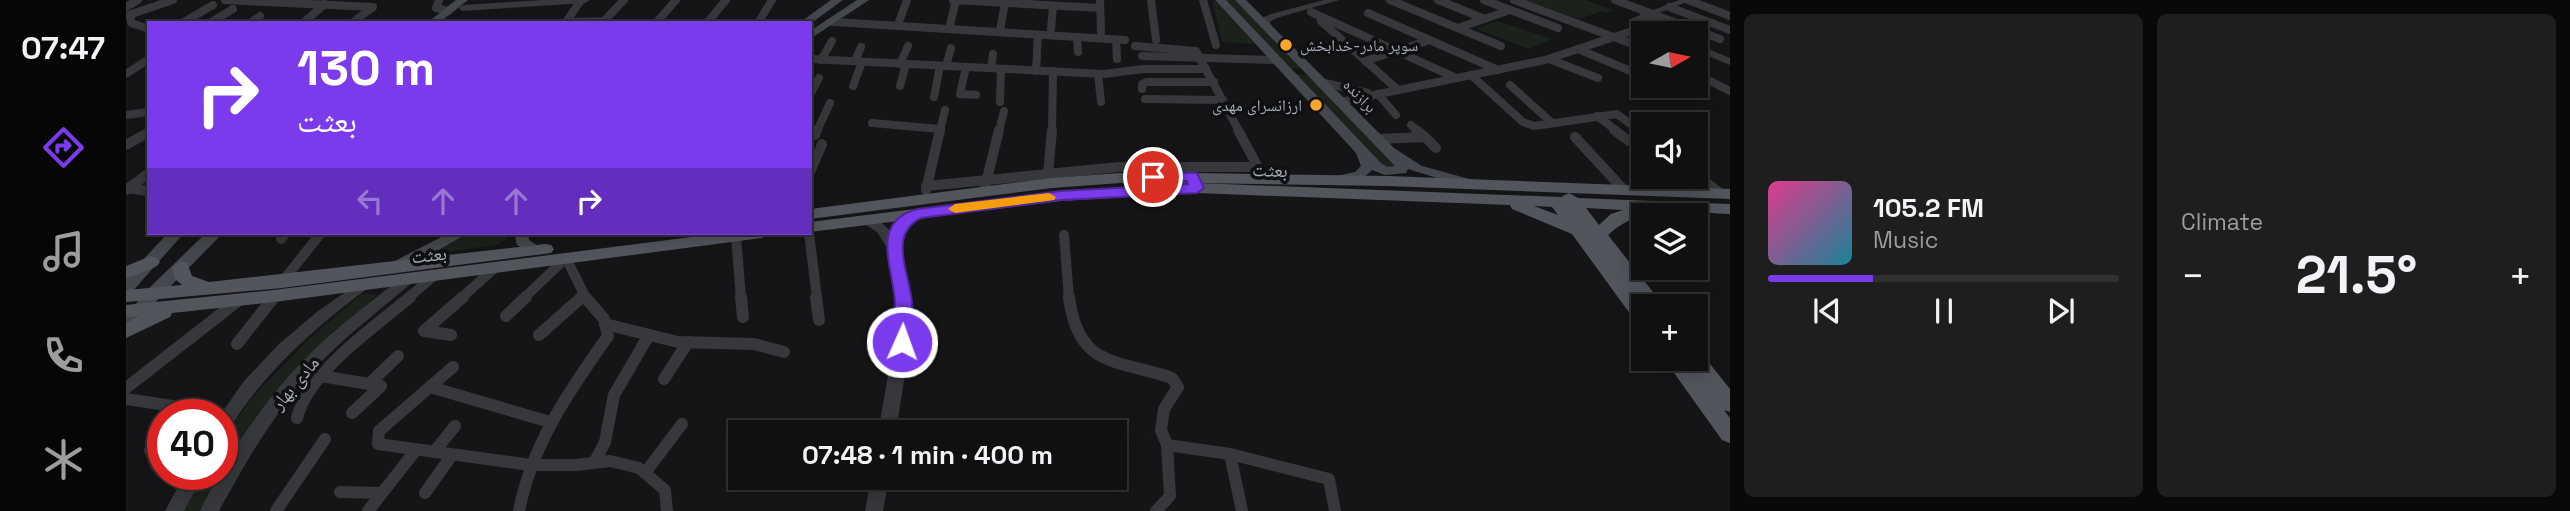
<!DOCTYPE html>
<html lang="en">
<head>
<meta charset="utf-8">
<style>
  :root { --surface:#101011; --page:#1e1e1f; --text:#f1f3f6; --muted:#9c9d9f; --line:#303031; --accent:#7c3aed }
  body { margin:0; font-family:"Space Grotesk","Noto Naskh Arabic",sans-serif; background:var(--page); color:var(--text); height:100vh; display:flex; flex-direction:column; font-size:26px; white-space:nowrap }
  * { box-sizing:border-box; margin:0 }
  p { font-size:23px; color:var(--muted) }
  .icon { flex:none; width:38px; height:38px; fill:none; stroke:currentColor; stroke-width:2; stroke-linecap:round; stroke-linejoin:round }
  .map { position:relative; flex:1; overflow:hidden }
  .drawer { display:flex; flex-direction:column; gap:14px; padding:14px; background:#090909; width:840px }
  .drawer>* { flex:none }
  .top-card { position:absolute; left:21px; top:21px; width:665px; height:214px; border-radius:0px; box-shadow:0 4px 18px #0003,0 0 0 2px var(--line); background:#7c3aed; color:#fff; overflow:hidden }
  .needle { width:46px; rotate:81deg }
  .controls { position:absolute; left:1505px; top:21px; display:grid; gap:14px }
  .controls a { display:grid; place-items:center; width:77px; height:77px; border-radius:0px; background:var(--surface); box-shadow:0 4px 18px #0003,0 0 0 2px var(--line); font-size:35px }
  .speed { position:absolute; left:21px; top:399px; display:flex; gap:14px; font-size:35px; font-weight:700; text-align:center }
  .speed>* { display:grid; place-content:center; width:91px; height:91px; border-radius:50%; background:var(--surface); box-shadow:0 4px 18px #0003,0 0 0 2px var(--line); line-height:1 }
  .speed .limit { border:10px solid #d22; background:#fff; color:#111 }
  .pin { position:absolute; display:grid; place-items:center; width:60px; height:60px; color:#fff; margin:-30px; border:4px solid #fff; border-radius:50%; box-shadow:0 2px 7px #0007 }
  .me { position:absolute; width:77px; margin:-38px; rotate:2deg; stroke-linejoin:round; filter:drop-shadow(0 0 5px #0008) }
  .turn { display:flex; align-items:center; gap:24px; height:147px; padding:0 35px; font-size:32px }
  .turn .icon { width:91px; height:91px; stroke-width:2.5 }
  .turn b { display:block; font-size:49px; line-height:60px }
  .lanes { display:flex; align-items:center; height:66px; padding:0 35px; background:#0003; justify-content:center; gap:35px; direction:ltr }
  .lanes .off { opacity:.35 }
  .big { font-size:52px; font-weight:800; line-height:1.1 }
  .drawer .widget { flex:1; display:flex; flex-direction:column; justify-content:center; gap:10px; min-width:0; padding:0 24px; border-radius:10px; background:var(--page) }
  .song { display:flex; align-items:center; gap:21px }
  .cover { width:84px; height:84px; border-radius:10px; background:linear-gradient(135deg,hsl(330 70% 55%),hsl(190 70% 35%)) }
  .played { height:7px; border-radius:4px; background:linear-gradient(90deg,var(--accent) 30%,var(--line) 30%) }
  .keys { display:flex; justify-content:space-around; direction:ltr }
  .heat { display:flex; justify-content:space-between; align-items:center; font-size:38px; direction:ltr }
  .drawer .tiles { flex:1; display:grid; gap:14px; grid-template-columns:repeat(2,1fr) }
  .trip { position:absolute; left:602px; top:420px; width:399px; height:70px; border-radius:0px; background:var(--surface); box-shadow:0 4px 18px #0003,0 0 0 2px var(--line); font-weight:800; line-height:70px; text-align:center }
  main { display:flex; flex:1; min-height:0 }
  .tab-bar { display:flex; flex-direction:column; width:126px; justify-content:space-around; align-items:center; background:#060607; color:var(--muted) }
  .tab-bar .icon { width:49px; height:49px }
  .tab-bar .on { color:var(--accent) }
  .tab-bar b { font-size:32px; color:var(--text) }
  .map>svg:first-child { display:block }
</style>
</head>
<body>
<main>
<nav class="tab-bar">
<b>07:47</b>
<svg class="icon on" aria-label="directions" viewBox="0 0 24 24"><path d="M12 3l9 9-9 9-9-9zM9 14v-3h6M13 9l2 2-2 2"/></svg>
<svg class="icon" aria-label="music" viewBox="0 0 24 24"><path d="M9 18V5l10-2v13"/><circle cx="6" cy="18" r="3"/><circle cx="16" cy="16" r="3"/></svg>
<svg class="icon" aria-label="phone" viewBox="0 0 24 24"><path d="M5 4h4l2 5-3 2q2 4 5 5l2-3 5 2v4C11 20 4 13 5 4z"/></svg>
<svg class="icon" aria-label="climate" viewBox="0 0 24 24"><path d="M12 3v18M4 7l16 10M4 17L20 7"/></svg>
</nav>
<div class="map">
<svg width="1604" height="511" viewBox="0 0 1604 511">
  <rect width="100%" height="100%" fill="#151517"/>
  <g fill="#1b221c">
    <path d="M1086 0 1089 1 1129 44 1096 42Z"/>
    <path d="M1099 0H1109L1175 68 1163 69Z"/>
    <path d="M1400 0H1459L1488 10 1482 13 1476 11 1453 19Z"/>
    <path d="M1371 21 1427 39 1403 49 1351 29Z"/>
    <path d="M1174 74 1184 76 1271 165 1260 168 1171 75Z"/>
    <path d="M341 233H386L374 244 308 254Z"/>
    <path d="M236 294H252L151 389 131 415 96 471V440L126 398 181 341Z"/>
    <path d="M76 474H94L75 511H55Z"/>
  </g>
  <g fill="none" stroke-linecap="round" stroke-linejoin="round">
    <g stroke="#36383c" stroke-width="8">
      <path d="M99 0 247 7 226 23"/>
      <path d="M313 0 310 8 322 11"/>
      <path d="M455 0 440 22 478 21"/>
      <path d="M827 0 974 8"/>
      <path d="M974 0 975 32"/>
      <path d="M1025 0 1030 40"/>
      <path d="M1077 0 1090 45"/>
      <path d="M1264 0 1375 46"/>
      <path d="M1312 0 1359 19"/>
      <path d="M1358 0 1432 28"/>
      <path d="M1388 0 1517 48"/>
      <path d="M1489 0 1594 39"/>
      <path d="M1562 0 1604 16"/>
      <path d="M0 7 12 0"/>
      <path d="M1543 7 1604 30"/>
      <path d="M1185 12 1330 78"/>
      <path d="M1242 13 1372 70"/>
      <path d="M0 16 47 0"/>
      <path d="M5 16V23L23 29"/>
      <path d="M1517 17 1559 33"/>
      <path d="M1195 21 1272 90"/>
      <path d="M708 22 999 40"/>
      <path d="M773 22 781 0"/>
      <path d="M56 23 87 5"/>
      <path d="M84 23 107 9"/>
      <path d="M124 23 134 16"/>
      <path d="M177 23 199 4"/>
      <path d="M476 23 498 0"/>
      <path d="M530 23 550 0"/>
      <path d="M581 23 600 0"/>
      <path d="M632 23 646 0"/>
      <path d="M824 25 830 0"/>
      <path d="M1332 28 1384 10"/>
      <path d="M925 29 927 6"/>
      <path d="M874 30 879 3"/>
      <path d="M951 37 952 52"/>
      <path d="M1570 38 1576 40"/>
      <path d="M990 40 991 59"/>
      <path d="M1009 46 1070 51 1113 131"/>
      <path d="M1452 49 1507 72"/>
      <path d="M1016 56 1150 60"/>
      <path d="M684 59 978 74 1017 69H1080"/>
      <path d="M1423 59 1472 78"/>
      <path d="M695 60 706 41"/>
      <path d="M729 61 735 47"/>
      <path d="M1239 61 1304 40"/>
      <path d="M774 64 782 46"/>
      <path d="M820 66 825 48"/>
      <path d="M840 67 834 94 850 95"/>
      <path d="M865 68 867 54"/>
      <path d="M910 71 912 35"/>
      <path d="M0 74 23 59"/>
      <path d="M972 74 975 102"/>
      <path d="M1570 74 1604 91"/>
      <path d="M1345 75 1397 122 1408 126 1491 114 1514 131"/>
      <path d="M1195 82 1242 93"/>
      <path d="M1384 85 1426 123"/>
      <path d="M727 86 736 62"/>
      <path d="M774 86 780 64"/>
      <path d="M1016 89V84L1021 82H1088"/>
      <path d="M1252 94 1270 115"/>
      <path d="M684 95 693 78"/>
      <path d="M808 97 814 66"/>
      <path d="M1019 99 1097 100"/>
      <path d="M874 102 875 69"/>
      <path d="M1214 102 1419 60 1521 26"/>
      <path d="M0 115 23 112"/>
      <path d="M1471 116 1491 131"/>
      <path d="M746 123 814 129"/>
      <path d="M1285 125 1292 131"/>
      <path d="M691 131 704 103"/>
      <path d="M814 131 819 110"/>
      <path d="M873 131 878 111"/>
      <path d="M926 131 927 71"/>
    </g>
    <g stroke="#36383c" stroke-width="10">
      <path d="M1112 130 1133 169"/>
      <path d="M1290 130 1299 137"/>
      <path d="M1488 130 1503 141"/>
      <path d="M1511 130 1517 134"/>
      <path d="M689 135 691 130"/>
      <path d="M1449 137 1498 190"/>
      <path d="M1251 139 1299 137 1310 148"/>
      <path d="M0 145 23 132"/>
      <path d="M684 172 696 144"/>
      <path d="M922 174 926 130"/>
      <path d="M1570 175 1594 193"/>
      <path d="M800 186 993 167H1132"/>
      <path d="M859 187 873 130"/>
      <path d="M0 188 23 191"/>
      <path d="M0 190 23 173"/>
      <path d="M800 190 814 130"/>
      <path d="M683 233 691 298"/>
      <path d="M938 235 943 298"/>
      <path d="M610 236 615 298"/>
      <path d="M155 239 160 233"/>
      <path d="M156 282 195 233"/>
      <path d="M146 298 148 296"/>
      <path d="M282 298 309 275"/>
      <path d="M335 298 370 267"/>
      <path d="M398 298 440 258 460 298"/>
      <path d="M454 298 458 295"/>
    </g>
    <g stroke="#36383c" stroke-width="12">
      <path d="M615 297 617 317"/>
      <path d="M690 297 693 320"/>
      <path d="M943 297C952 368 990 359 1046 378L1052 387 1038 409 1035 430 1041 445 1044 496 1030 511"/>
      <path d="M380 316 400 297"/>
      <path d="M479 324 552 342 628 344 658 352"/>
      <path d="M325 335 298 331 337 297"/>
      <path d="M413 335 456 297"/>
      <path d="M111 344 148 297"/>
      <path d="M327 367 253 431 252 444 405 465H450L484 461 513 468 539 490 541 511"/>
      <path d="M195 376 255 386 226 413"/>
      <path d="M538 379 562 342"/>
      <path d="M243 384 272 356"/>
      <path d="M304 387 424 422"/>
      <path d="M0 388 113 300"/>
      <path d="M0 399 66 409 61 415"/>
      <path d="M171 418C183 371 248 328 284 297"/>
      <path d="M1041 445 1104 454 1116 511"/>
      <path d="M308 452 329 426"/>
      <path d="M1104 454 1203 479 1209 511"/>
      <path d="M468 463 479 442 488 395 523 335"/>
      <path d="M30 466 24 450 37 438"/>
      <path d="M519 473 556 424"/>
      <path d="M214 492 256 493"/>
      <path d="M299 493 326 455"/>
      <path d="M150 511 199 439"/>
      <path d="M242 511 290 450"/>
      <path d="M393 511C406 444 443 391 482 336L478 319 459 297"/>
    </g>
    <g fill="#36383c" fill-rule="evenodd">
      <path d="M417 0H464L459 3 337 11 332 8 337 5Z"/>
      <path d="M1198 0H1213L1151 18 1145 21 1142 27 1134 25 1138 17 1145 14Z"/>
      <path d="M1553 0H1566L1515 20 1543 33H1530L1502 20Z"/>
      <path d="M1570 44 1604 58V65L1570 51Z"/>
      <path d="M792 209 799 213 782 227 774 246 784 303V342L770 432H752L768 342 770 303 760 246 751 232 732 220 734 217C746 215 759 224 766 233L771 222Z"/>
      <path d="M282 274 289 279 287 282C255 309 222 334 193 364 152 407 121 459 93 511H74C100 457 139 398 183 355 212 326 245 302 277 276Z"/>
      <path d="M237 280 242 282 244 285 242 288C187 329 138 372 102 431L96 433V415H94L118 381 153 344 192 311Z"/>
      <path d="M59 474H78L58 511H39Z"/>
      <path d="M745 478H763L757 511H739Z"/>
    </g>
    <g fill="#44474d" fill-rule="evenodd">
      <path d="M330 0H342L313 23H301Z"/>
      <path d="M705 0H717L684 24 673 23Z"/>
      <path d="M731 0H743L684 39V31Z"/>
      <path d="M1089 0H1100L1255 163 1261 167 1269 166 1109 0H1120L1268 148 1296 166 1347 180 1349 183 1347 186H1337L1282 169 1280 173 1259 175 1246 170C1237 180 1220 185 1206 183L1204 180 1206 177 1229 172 1235 166 1230 153Z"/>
      <path d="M42 233H58L6 292 0 293V278Z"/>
      <path d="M80 233H97L33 298 6 332 0 334V316L21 290Z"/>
      <path d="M323 233H342L275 272H263L261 268 263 264Z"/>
      <path d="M388 233H402L403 240 418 250 410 255 391 245Z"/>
    </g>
    <g fill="#52555c" fill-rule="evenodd">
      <path d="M1008 172 1262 176 1604 189V199L1262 186 1008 182 926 188 684 219V209L926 178Z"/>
      <path d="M1071 183 1435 197 1443 193 1452 198 1604 204V214C1556 212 1520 201 1482 235L1538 306H1519L1513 298 1519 306 1517 323 1510 322 1446 234 1386 209 1384 205 1071 193 935 201 684 232V222L935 191ZM1408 206 1426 207 1432 215ZM1460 208 1497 210 1485 214 1473 225Z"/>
      <path d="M597 233H644L636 238 148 302 46 313 44 317 0 338V323L13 316 0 317V305L148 290Z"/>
      <path d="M419 244 425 245 428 249 425 253 156 288 0 302V290L56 285 49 279 46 267 55 261 61 263 66 276 83 282Z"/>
      <path d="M25 256 31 258 34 262 31 266 0 279V266Z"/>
      <path d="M1570 352 1576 354 1604 389V412L1598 410 1604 418V443L1596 440 1538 359H1570Z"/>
    </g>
  </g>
  <path fill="#7c3aed" stroke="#51269a" stroke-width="2" d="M1027 172 1071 173 1078 188 1071 193 935 200 795 218C761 235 784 274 786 303 787 316 785 329 785 342L782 347H769L767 342C768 329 769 316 769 303 768 270 742 221 792 209L935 191 1062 184 1061 181 1022 180 1020 177Z"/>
  <path fill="#f59e0b" d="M923 193 930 197 928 200 829 213 822 209 829 204Z"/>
  <g fill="#faa52b" stroke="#101012" stroke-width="2.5">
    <circle cx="1160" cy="45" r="7"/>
    <circle cx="1190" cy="105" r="7"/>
  </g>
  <g text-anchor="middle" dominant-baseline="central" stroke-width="7" stroke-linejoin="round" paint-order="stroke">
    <g font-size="16" fill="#a6adb8" stroke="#101012" text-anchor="start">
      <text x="1174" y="45">سوپر مادر-خدابخش</text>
      <text x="1176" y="105" text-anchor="end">ارزانسرای مهدی</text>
    </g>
    <g font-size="16" fill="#a6adb8" stroke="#101012">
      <text transform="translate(1234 96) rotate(46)">برازنده</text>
    </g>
    <g font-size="19" fill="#a6adb8" stroke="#101012">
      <text transform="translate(1144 170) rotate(2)">بعثت</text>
      <text transform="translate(303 255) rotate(-7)">بعثت</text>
      <text transform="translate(169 383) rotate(-50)">مادی بهار</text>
    </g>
  </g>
</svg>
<div class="controls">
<a><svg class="needle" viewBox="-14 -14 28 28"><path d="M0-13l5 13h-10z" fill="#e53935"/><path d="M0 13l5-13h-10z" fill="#9c9d9f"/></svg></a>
<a><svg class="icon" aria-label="sound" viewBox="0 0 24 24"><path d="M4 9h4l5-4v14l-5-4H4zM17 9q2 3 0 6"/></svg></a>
<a><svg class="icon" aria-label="layers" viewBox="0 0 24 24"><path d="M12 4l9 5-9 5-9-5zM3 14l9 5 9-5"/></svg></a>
<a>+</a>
</div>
<div class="speed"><div class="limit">40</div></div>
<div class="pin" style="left:1027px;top:177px;background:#d93025"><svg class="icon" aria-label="arrive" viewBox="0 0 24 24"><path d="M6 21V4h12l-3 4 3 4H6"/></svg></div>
<svg class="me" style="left:776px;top:342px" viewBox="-20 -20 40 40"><circle r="17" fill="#7c3aed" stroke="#fff" stroke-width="3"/><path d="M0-11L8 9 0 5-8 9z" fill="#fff"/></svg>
<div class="trip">07:48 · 1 min · 400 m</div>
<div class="top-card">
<div class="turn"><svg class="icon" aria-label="right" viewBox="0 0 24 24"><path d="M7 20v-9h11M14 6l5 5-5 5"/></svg><div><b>130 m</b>بعثت</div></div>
<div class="lanes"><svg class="icon off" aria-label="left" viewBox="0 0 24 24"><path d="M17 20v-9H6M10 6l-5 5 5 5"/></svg><svg class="icon off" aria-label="ahead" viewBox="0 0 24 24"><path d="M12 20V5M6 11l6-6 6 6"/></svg><svg class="icon off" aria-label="ahead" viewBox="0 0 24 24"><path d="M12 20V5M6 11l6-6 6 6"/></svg><svg class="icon" aria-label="right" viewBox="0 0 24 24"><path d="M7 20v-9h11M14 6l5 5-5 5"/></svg></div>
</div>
</div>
<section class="drawer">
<div class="tiles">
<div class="widget">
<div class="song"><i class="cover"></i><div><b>105.2 FM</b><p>Music</p></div></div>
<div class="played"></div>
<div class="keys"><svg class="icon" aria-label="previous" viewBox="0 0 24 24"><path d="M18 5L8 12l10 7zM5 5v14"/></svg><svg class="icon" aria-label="pause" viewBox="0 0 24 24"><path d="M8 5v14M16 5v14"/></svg><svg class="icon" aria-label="next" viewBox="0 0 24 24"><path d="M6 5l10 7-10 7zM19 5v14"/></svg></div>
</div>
<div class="widget"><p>Climate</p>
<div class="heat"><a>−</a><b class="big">21.5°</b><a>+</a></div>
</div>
</div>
</section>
</main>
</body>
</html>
